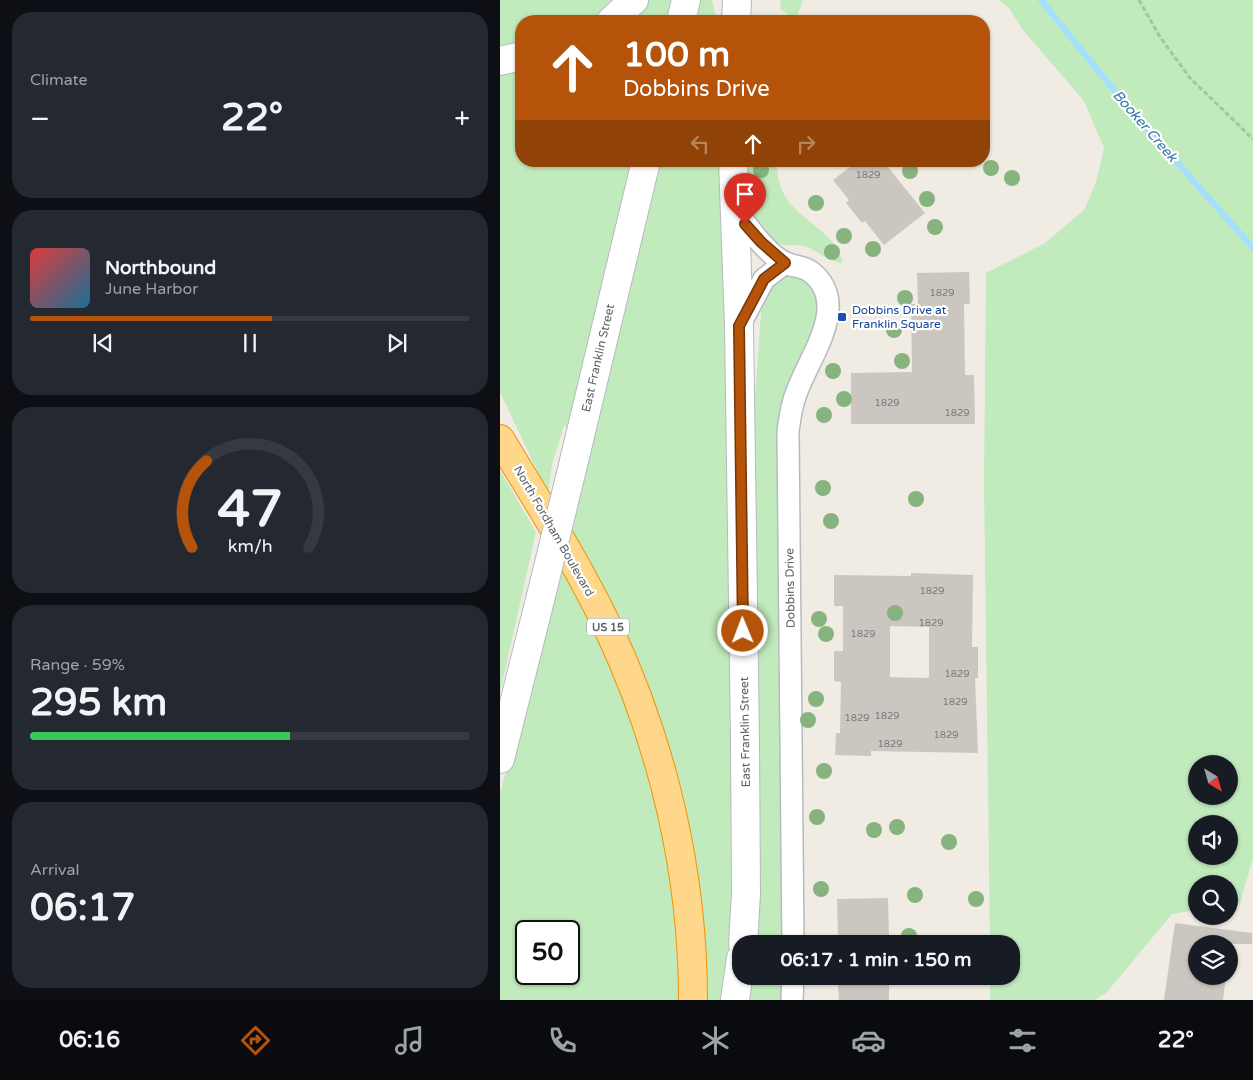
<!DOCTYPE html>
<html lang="en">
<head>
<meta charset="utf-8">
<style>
  :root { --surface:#171b24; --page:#242831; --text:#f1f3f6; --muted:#9ea1a6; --line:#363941; --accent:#b45309 }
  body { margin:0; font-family:"Varela Round",sans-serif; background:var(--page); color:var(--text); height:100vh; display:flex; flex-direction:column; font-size:19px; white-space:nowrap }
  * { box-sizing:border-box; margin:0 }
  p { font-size:16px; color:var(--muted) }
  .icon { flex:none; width:28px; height:28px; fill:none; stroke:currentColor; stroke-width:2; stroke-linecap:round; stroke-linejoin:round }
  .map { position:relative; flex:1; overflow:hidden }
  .sheet { display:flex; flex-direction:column; gap:12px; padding:12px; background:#0d0f14; width:500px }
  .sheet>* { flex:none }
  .hud { position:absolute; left:15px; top:15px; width:475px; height:152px; border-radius:20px; box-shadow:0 1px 4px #0004; background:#b45309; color:#fff; overflow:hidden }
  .needle { width:32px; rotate:143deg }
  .fabs { position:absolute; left:688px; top:755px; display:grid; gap:10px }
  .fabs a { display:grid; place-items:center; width:50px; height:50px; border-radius:50%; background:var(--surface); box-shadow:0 1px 4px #0004; font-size:25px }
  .speed { position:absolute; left:15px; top:920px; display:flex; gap:10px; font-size:25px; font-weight:700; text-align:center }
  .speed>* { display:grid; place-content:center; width:65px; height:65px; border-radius:50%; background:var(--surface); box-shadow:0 1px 4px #0004; line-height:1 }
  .speed .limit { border:2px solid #111; border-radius:8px; background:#fff; color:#111 }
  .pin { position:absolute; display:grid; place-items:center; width:42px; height:42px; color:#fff; margin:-51px -21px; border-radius:50% 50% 50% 0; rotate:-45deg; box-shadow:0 0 5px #0007 }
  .pin .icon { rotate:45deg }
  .me { position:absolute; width:55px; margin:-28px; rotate:359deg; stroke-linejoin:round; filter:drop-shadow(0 0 4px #0008) }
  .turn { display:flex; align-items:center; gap:18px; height:105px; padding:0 25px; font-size:22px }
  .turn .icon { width:65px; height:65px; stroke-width:2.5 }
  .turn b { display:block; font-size:35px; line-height:42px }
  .lanes { display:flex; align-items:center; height:48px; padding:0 25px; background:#0003; justify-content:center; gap:25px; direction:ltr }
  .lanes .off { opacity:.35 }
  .big { font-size:38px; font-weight:800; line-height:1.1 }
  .sheet .tile { flex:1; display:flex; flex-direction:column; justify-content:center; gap:8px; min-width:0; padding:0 18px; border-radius:20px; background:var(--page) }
  .sheet .dial { align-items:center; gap:0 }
  .dial svg { height:130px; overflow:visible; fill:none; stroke:var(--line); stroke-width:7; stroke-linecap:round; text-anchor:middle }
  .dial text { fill:var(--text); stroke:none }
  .song { display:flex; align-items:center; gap:15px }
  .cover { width:60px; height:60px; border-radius:8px; background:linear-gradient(135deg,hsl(0 70% 55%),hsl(200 70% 35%)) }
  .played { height:5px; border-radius:2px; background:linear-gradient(90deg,var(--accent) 55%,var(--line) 55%) }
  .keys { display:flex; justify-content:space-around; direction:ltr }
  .heat { display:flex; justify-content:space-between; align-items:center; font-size:28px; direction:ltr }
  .charge { height:8px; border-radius:4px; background:linear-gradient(90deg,#34c759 59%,var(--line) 0) }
  .trip { position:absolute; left:232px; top:935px; width:288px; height:50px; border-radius:20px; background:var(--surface); box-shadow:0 1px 4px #0004; font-weight:800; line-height:50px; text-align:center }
  .menu { display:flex; height:80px; justify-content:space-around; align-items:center; background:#090b0e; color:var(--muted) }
  .menu .icon { width:35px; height:35px }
  .menu .active { color:var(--accent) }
  .menu b { font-size:22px; color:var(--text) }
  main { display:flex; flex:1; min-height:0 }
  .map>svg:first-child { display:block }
</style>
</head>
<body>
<main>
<section class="sheet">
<div class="tile"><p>Climate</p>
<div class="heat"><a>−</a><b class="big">22°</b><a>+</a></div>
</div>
<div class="tile">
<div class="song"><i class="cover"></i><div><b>Northbound</b><p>June Harbor</p></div></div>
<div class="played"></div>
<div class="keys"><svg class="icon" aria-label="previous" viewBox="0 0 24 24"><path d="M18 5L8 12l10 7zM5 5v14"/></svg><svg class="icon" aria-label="pause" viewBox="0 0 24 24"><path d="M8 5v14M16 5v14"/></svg><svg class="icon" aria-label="next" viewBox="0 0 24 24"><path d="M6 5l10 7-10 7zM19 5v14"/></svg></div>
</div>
<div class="tile dial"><svg viewBox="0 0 100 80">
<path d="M14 69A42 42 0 1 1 86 69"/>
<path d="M14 69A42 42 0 0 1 23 16" stroke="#b45309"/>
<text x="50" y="56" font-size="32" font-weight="700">47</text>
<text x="50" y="72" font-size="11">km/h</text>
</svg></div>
<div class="tile"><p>Range · 59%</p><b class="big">295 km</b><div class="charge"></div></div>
<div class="tile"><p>Arrival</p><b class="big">06:17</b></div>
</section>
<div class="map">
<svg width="753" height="1000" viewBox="0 0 753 1000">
  <rect width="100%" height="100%" fill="#f0ece3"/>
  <g fill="#c1eabd" fill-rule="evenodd">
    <path d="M0 0H124L99 21H21V49L0 55Z"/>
    <path d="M146 0H175L170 21H122Z"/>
    <path d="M200 0H212L217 21H194Z"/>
    <path d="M281 0H303L296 20 280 9Z"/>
    <path d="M499 0H753V858L740 903 729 905V884H696V910L672 914 607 992 595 1000H490V976H511V944H490L484 483 486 273 545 243 584 210 596 182 604 148 584 101 523 30 509 8ZM696 764H729V796H696ZM696 824H729V856H696Z"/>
    <path d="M21 66V161H135L70 428 64 426 52 464 48 494 0 392V71Z"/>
    <path d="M159 161H223L234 865 232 927 222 1000H205L199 903 71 532 83 482 84 466Z"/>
    <path d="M248 161H277C275 220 333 220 343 263 328 262 318 250 304 246 296 244 286 247 278 243 272 241 268 235 264 231 246 209 249 188 248 161Z"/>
    <path d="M292 275C345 291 299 358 286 390V944H255L251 458 262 297C265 287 282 276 292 275Z"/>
    <path d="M0 470 36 532 0 693Z"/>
    <path d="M60 571 66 573 124 692 157 801 175 906 180 1000H0V793ZM26 931H69V974H26Z"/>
    <path d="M251 976H285L283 1000H247Z"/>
  </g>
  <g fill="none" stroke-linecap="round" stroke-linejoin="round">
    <path stroke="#a4dfff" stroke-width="6" d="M541 0 621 99 753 248"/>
  </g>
  <g fill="#cbc7c0" fill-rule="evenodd">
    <path d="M358 161H383L425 213 384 245 365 221 362 223 346 203 349 200 333 180Z"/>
    <path d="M469 272 470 304H464L465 375H474L475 424H351V373L412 372 411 304H418L417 273Z"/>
    <path d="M411 573 473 575 472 647H478V678H475L478 753 371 751V756L335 755 336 733H340L341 682 334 681V651H343V606H334V575L411 576ZM390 626 429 627V677L425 678 390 677Z"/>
    <path d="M388 898 389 935H383V944H343V936H338L337 899Z"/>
    <path d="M675 923 752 933V944H696V976H726L723 1000H664Z"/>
    <path d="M344 976H383L384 983 389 982V1000H339L338 983H344Z"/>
  </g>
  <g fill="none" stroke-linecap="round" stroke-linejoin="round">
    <g stroke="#b6babf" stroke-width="24">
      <g id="street">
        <path d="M235 208C245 224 268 256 286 263 294 267 303 266 311 272 352 304 308 358 296 394 291 406 290 418 288 431L293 944"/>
        <path d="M239 326 264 279 285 263"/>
        <path d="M292 1000 293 976"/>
      </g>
    </g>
    <g stroke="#b5babf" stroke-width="30">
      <g id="secondary">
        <path d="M111 21 134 0"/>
        <path d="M181 21 186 0"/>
        <path d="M236 21 237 0"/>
        <path d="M0 61 21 56"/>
        <path d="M233 161 239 326 245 740 246 894 243 944"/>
        <path d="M74 461 146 161"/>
        <path d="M0 759 41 596"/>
        <path d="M235 1000 241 958"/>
      </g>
    </g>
    <g stroke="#f39200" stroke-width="30">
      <path id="highway" d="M0 439C38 502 78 564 109 630 163 745 193 873 193 1000"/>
    </g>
    <path stroke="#95cca0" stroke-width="3" stroke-dasharray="5 2.5" stroke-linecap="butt" d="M639 0 660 37 690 78 753 139"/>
    <use href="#street" stroke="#fff" stroke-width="21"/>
    <use href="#secondary" stroke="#fff" stroke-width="28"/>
    <use href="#highway" stroke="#ffd78b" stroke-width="28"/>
    <g stroke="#b5babf" stroke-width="30" stroke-linecap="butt">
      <path id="secondary-bridge" d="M41 596 74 461"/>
    </g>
    <use href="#secondary-bridge" stroke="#fff" stroke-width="28"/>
  </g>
  <g fill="#86b37e">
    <circle cx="491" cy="168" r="8"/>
    <circle cx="261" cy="170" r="8"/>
    <circle cx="410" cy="171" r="8"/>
    <circle cx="512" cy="178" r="8"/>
    <circle cx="255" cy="187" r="8"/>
    <circle cx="427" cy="199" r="8"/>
    <circle cx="316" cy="203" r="8"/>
    <circle cx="435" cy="227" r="8"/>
    <circle cx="344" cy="236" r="8"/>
    <circle cx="373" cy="249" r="8"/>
    <circle cx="332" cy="252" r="8"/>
    <circle cx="405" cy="298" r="8"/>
    <circle cx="394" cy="330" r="8"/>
    <circle cx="402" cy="361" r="8"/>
    <circle cx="333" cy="371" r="8"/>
    <circle cx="344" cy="399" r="8"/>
    <circle cx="324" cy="415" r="8"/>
    <circle cx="323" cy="488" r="8"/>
    <circle cx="416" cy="499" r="8"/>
    <circle cx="331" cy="521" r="8"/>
    <circle cx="395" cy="613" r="8"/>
    <circle cx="319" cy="619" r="8"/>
    <circle cx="326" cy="634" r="8"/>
    <circle cx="316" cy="699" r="8"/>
    <circle cx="308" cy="720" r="8"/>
    <circle cx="324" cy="771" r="8"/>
    <circle cx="317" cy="817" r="8"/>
    <circle cx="397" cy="827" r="8"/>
    <circle cx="374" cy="830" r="8"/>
    <circle cx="449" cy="842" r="8"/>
    <circle cx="321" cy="889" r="8"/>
    <circle cx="415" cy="895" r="8"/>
    <circle cx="476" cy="899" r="8"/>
    <circle cx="409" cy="936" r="8"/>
  </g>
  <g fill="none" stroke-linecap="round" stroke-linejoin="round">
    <g stroke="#753606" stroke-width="12">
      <path id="route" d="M243 631 239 326 264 279 285 263 261 242 245 224"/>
    </g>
    <use href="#route" stroke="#b45309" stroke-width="9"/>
  </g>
  <rect fill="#1a4fb4" stroke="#fff" stroke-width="2" x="337" y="312" width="10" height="10" rx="2.5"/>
  <g text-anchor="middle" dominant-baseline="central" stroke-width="4.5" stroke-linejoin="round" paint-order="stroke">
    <g font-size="10" fill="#777a7c">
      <text x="368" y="175">1829</text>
      <text x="442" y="293">1829</text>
      <text x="387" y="403">1829</text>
      <text x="457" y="413">1829</text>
      <text x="432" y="591">1829</text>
      <text x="431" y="623">1829</text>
      <text x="363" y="634">1829</text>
      <text x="457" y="674">1829</text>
      <text x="455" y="702">1829</text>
      <text x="387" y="716">1829</text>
      <text x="357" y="718">1829</text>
      <text x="446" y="735">1829</text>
      <text x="390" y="744">1829</text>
    </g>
    <rect fill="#fff" stroke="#8c9094" stroke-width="1" x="87" y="618.5" width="42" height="17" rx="4"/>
    <g font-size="11" font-weight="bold" fill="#5b6166">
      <text x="108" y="627">US 15</text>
    </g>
    <g font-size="12" fill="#164399" stroke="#fff" text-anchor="start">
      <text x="352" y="310">Dobbins Drive at<tspan x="352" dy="14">Franklin Square</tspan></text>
    </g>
    <g font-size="12" fill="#5b6166" stroke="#fff">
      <text transform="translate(98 358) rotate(-77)">East Franklin Street</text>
      <text transform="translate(54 531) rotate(60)">North Fordham Boulevard</text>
      <text transform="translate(290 588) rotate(-91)">Dobbins Drive</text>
      <text transform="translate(245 732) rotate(-91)">East Franklin Street</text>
    </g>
    <g font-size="14" font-style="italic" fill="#3277a9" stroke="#fff">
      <text transform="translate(645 126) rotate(49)">Booker Creek</text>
    </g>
  </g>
</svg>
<div class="fabs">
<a><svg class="needle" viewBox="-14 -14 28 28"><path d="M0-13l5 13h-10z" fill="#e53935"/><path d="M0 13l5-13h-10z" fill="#9ea1a6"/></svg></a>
<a><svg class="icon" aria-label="sound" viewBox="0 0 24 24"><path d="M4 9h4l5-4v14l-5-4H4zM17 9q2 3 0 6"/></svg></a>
<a><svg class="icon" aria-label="search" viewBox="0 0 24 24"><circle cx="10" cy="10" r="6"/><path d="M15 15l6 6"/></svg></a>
<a><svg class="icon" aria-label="layers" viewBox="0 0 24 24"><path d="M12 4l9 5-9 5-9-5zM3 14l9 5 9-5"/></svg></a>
</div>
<div class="speed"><div class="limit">50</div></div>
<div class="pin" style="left:245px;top:224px;background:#d93025"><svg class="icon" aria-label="arrive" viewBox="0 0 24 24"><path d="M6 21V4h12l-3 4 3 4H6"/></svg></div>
<svg class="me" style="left:243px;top:631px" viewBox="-20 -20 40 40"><circle r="17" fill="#b45309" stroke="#fff" stroke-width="3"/><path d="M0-11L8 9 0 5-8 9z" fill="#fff"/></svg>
<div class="trip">06:17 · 1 min · 150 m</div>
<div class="hud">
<div class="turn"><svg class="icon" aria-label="ahead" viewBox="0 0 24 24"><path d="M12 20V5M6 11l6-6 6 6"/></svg><div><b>100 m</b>Dobbins Drive</div></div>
<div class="lanes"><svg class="icon off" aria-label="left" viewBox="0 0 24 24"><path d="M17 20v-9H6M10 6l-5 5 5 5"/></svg><svg class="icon" aria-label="ahead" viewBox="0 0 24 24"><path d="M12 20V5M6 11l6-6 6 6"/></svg><svg class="icon off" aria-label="right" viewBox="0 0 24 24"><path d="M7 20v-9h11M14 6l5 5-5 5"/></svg></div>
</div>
</div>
</main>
<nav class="menu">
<b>06:16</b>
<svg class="icon active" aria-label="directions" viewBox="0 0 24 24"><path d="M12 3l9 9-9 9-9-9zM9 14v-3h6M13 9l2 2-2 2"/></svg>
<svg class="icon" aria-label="music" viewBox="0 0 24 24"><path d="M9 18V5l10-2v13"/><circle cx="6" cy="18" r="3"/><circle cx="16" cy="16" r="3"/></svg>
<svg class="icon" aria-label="phone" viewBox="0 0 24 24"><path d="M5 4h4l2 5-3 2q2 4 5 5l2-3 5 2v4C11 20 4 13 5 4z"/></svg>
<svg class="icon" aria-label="climate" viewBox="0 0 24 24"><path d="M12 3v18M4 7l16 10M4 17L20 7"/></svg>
<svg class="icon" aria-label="car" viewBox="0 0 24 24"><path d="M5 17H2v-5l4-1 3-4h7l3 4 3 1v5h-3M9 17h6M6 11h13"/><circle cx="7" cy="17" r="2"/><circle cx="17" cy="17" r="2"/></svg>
<svg class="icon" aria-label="filters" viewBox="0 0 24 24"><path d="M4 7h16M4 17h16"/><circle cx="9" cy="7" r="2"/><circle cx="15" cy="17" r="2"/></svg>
<b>22°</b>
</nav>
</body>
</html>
